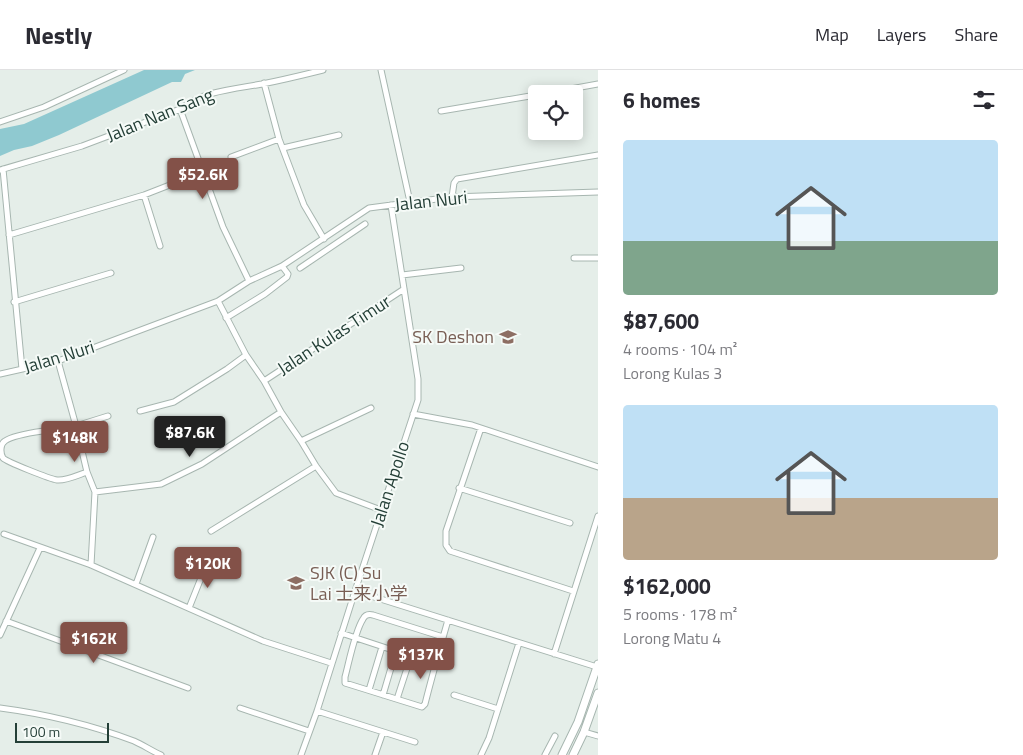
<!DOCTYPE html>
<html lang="en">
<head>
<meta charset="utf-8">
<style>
  :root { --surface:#fff; --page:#f7f7f7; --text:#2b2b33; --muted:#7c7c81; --line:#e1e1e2; --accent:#835148 }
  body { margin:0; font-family:"Titillium Web","Noto Sans SC",sans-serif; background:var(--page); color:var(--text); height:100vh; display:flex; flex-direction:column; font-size:19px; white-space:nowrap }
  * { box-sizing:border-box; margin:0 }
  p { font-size:16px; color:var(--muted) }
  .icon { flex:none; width:28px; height:28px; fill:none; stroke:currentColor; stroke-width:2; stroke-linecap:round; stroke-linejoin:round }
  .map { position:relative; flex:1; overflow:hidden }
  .panel { display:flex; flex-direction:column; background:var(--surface); width:425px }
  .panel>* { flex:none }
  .controls { position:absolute; left:528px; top:15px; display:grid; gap:10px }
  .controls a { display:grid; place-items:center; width:55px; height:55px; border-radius:5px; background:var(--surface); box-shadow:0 2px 12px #0003; font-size:25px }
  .scale { position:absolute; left:15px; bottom:12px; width:94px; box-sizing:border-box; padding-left:5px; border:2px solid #243f37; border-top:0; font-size:14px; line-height:18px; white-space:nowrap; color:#243f37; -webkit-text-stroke:4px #f5faf7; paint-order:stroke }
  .price { position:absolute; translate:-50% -42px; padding:0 11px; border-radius:5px; background:var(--accent); color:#fff; font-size:16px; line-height:32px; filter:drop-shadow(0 1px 2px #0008) }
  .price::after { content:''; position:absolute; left:50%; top:30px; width:15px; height:11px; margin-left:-8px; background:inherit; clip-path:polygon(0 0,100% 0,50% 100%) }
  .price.active { background:#222; color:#fff }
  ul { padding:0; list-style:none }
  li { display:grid; align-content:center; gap:10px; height:265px; padding:0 25px }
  li span { display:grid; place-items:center; height:155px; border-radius:5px; color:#555 }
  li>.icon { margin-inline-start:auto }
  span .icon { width:90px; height:90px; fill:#fffc; stroke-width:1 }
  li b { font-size:21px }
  h2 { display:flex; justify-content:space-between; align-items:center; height:60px; padding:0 25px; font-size:21px }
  header { display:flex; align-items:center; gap:30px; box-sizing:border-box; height:70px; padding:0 25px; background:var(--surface); border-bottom:1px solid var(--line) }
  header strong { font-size:24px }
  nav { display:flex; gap:28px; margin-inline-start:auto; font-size:18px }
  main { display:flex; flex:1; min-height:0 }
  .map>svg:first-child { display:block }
  .water { fill:#8fc9d0 }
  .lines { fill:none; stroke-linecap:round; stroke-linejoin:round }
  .minor-casing { stroke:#a7b6b0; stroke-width:7 }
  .tertiary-casing { stroke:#a7b6b0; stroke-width:9 }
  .minor { stroke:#fff; stroke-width:5 }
  .tertiary { stroke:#fff; stroke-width:7 }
  .labels { text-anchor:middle; stroke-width:4; stroke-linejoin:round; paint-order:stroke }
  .street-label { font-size:18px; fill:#243f37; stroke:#f5faf7 }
  .education-label { font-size:18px; fill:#785e54; stroke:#f5faf7; text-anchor:end }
</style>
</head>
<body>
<header>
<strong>Nestly</strong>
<nav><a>Map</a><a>Layers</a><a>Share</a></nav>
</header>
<main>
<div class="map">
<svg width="598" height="685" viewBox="0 0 598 685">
  <rect width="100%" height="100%" fill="#e5eee9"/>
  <path class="water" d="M144 0H195L185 4 181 12H172L59 65 32 76 14 80 0 86V59L24 54Z"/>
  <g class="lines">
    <g class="minor-casing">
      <path id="minor" d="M381 0 410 132
        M264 13 279 69 304 135 324 169
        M543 24 598 14
        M180 39 223 157 249 211
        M441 41 536 25
        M0 52 44 37 124 0
        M283 78 339 65
        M231 87 279 69
        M3 99 22 299
        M0 100 82 76 180 39C203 21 234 19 262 14 282 10 303 5 323 0
        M144 125 160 176
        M452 127 454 113 457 109 598 85
        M9 165 144 125 203 102
        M574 188H598
        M300 198 365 154
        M402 205 461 198
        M218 231 246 285 264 311 281 342 301 371 316 396 336 423 381 440
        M14 232 111 203
        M226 248 265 224 287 207 288 204 282 196
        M58 291 76 356 87 402 95 422 91 495
        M0 304 58 291 218 231 249 211 282 196 369 138 452 127 598 122
        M264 311 404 219
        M140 341 174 332 227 299 246 285
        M413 344 472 355 598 397
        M76 356 108 346
        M481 358 446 461V475L450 481 573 521
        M50 360C38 362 15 364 5 371 0 374 0 383 3 388 7 392 50 409 57 410 66 411 78 405 87 402
        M301 371 371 338
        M459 418 570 453
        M95 422 161 414 202 394 281 342
        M211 461 316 396
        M4 464 91 495 263 571 331 593
        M136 514 153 467
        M355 521 597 597
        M189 538 207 493
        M6 551 188 618
        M341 563 435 594
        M0 565 40 478
        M443 567 373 545C369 544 365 545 363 549 355 561 349 592 345 607V613L422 637 425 634C432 606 440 578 448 550
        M554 584 598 446
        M369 620 382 577
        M383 625 396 581
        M454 625 498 639
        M397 629 411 586
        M0 638C46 644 91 655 134 671 143 675 152 681 161 685
        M240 638 309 661
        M317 641 415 672
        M584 662 598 666
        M301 685 317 641 355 521 418 330V309L391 135
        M375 685 383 662
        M481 685 489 668 519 573
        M545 685 555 666"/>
    </g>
    <g class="tertiary-casing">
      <path id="tertiary" d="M562 685 578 652 598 594
        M573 685 584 662 598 623"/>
    </g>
    <use href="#minor" class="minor"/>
    <use href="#tertiary" class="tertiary"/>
  </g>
  <defs>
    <g id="school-bare" transform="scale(1.35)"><path d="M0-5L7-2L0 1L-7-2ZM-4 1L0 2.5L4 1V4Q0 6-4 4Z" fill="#8d6e63" stroke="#f5faf7" stroke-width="2.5" paint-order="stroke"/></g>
  </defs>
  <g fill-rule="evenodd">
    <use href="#school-bare" x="508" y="267"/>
    <use href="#school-bare" x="296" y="513"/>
  </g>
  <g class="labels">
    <g class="street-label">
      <text transform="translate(160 45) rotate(-22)" y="6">Jalan Nan Sang</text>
      <text transform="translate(431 131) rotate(-6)" y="6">Jalan Nuri</text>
      <text transform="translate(334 265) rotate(-33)" y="6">Jalan Kulas Timur</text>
      <text transform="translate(59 287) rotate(-17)" y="6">Jalan Nuri</text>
      <text transform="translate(390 414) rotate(-72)" y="6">Jalan Apollo</text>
    </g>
    <g class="education-label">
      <text x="494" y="273">SK Deshon</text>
      <text x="310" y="509" text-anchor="start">SJK (C) Su<tspan x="310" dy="21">Lai 士来小学</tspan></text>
    </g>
  </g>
</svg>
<div class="controls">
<a><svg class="icon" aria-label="locate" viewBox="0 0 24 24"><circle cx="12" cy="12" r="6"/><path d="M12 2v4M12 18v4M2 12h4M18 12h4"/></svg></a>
</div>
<div class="scale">100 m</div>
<b class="price" style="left:203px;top:130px">$52.6K</b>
<b class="price active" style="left:190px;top:388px">$87.6K</b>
<b class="price" style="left:75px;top:393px">$148K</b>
<b class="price" style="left:208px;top:519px">$120K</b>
<b class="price" style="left:94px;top:594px">$162K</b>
<b class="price" style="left:421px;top:610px">$137K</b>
</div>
<section class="panel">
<h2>6 homes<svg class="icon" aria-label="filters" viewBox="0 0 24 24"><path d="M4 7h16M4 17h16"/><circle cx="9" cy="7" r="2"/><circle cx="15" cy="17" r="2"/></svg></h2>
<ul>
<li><span style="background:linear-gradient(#bfe0f5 65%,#7fa58c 0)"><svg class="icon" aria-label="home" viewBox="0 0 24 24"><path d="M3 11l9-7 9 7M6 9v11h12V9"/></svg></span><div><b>$87,600</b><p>4 rooms · 104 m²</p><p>Lorong Kulas 3</p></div></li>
<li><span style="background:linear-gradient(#bfe0f5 60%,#b9a48a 0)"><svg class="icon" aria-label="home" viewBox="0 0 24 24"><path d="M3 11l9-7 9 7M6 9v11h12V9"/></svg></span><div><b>$162,000</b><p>5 rooms · 178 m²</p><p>Lorong Matu 4</p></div></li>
</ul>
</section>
</main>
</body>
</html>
